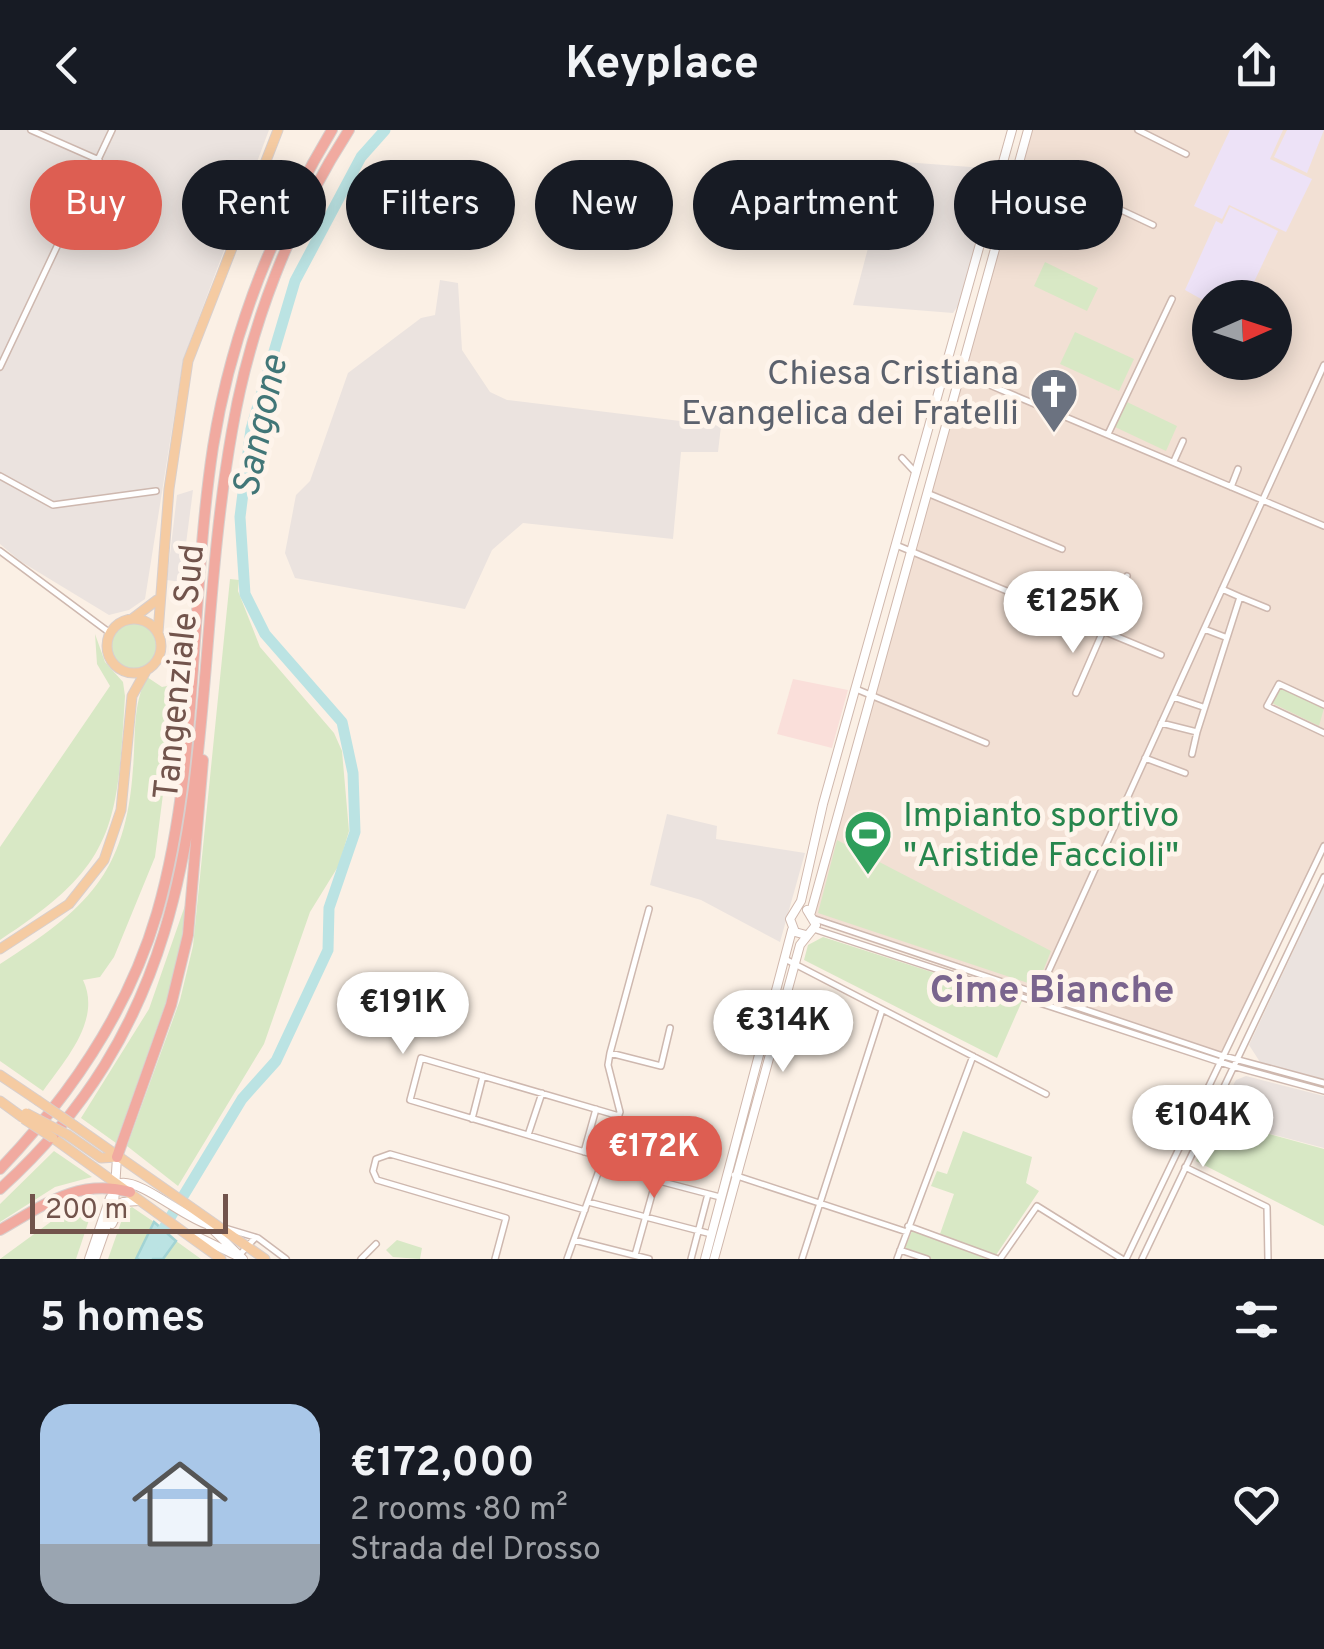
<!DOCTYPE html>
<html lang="en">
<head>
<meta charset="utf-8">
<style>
  :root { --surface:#171b24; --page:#242831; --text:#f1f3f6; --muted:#9ea1a6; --accent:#dd5e52 }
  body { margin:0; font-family:Overpass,sans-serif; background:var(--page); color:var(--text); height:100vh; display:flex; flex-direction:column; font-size:38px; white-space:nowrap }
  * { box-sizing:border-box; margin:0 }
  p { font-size:32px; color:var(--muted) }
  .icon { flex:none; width:55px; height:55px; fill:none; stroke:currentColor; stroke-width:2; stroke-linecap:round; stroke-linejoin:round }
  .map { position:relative; height:1129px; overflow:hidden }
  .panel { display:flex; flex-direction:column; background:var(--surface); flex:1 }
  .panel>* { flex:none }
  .top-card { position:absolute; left:30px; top:30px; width:1265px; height:90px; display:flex; gap:20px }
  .needle { width:65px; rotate:87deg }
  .buttons { position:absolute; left:1192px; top:150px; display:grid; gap:20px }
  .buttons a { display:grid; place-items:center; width:100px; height:100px; border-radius:50%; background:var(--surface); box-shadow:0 5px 25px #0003; font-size:50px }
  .scale { position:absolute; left:30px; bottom:25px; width:198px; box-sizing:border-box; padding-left:10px; border:5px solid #72544c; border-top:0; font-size:28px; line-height:35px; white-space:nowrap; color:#72544c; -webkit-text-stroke:8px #fef4eb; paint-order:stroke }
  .price { position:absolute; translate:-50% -85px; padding:0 22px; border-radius:35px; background:#fff; color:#222; font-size:32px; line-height:65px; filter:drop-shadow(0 2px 5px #0008) }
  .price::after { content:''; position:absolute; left:50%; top:60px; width:30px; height:22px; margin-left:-15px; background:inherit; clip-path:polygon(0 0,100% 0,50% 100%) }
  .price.active { background:var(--accent); color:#fff }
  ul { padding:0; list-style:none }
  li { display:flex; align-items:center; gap:30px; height:250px; padding:0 40px }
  li span { display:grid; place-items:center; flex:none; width:280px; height:200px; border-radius:30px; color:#555 }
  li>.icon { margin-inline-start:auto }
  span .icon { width:120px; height:120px; fill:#fffc; stroke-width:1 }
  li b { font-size:42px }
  h2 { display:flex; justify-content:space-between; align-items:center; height:120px; padding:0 40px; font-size:42px }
  .tag { padding:0 35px; border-radius:45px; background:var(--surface); box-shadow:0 5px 25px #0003; font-size:35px; line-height:90px }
  .tag.active { background:var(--accent); color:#fff }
  header { display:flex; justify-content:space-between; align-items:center; height:130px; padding:0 40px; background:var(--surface); font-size:45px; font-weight:700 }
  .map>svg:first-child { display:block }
  .residential { fill:#f2e0d4; fill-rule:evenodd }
  .commercial { fill:#fadfda }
  .industrial { fill:#ebe3df }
  .education { fill:#ede2f7 }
  .green { fill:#d8e8c5 }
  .water { fill:#bbe3e3; stroke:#a2d3d4; stroke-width:2.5 }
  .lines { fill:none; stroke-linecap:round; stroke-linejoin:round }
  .river { stroke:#bbe3e3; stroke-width:11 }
  .street-casing { stroke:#ceb8af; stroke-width:8 }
  .secondary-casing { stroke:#d0b8ad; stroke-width:10 }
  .primary-casing { stroke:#d8cfcd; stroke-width:11 }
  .highway-casing { stroke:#d8cfcd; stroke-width:12 }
  .street { stroke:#fff; stroke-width:5 }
  .secondary { stroke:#fff; stroke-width:8 }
  .primary { stroke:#f5cba2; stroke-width:9 }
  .highway { stroke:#f1aaa0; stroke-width:10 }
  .primary-bridge-casing { stroke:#d8cfcd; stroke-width:11; stroke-linecap:butt }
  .primary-bridge { stroke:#f5cba2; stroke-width:9 }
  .labels { text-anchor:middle; stroke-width:10; stroke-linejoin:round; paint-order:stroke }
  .worship-label { font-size:35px; fill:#5b616d; stroke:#fef4eb; text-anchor:end }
  .street-label { font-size:35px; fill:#72544c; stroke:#fef4eb }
  .leisure-label { font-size:35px; fill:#27864d; stroke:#fef4eb; text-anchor:start }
  .water-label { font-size:38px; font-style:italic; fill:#417677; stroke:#fef4eb }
  .neighbourhood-label { font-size:38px; font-weight:bold; fill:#7a648e; stroke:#fef4eb }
</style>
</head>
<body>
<header><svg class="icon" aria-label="back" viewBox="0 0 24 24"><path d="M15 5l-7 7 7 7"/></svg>Keyplace<svg class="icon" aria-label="share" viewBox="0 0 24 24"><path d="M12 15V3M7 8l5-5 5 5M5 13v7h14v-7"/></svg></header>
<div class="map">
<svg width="1324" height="1129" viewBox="0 0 1324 1129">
  <rect width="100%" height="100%" fill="#fbf0e5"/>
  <path class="residential" d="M1028 0H1324V716L1222 925 815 789 811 782ZM1210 168H1275V232H1210Z"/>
  <path class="commercial" d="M793 549 848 560 832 618 777 604Z"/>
  <path class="industrial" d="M0 0H269L183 230 145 469 129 480 109 485 20 431 0 414Z
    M891 31 997 39 962 170 953 183 853 175Z
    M440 150 458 153 462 220 490 262 507 270 721 296 718 322H681L673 409 523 393 492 420 465 479 295 448 285 423 296 365 310 351 348 243 421 188 435 185Z
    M193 360 181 452 167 450 177 365Z
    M667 684 717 696 716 709 805 723 780 812 701 770 650 755Z
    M1324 756V949L1260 932 1249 915Z
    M1246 946 1324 966V1018L1215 989 1236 950Z"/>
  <path class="education" d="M1230 0H1283L1270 29 1312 49 1286 102 1229 75 1222 89 1194 76Z
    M1287 0H1324L1307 43 1274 27Z
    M1230 77 1278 101 1247 167 1210 168V174L1185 160 1216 91 1222 94Z"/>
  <path class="green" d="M1045 132 1098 158 1087 181 1034 156Z
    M1075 202 1134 229 1119 261 1060 234Z
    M1127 272 1177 296 1166 321 1115 297Z
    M230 449 239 450 238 461 260 517 334 603 342 621 349 701 339 735 310 782 264 914 178 1056 127 1016 180 870 193 816Z
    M110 516a23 23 0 1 1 46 0a23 23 0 1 1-46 0Z
    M95 504 105 532 123 552 125 566C117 699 115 735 0 810V717L110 556 97 534Z
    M147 547 162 557 177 554 155 727 114 827 100 847 83 850C102 890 65 930 43 961L0 931V834C86 779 126 745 133 638 136 607 132 575 147 547Z
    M1280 556 1324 578 1319 596 1272 573Z
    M837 710 1051 821 1037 856 818 783Z
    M189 764 175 847 116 1013 81 988 149 879Z
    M823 807 1022 871 997 928 804 830 808 815Z
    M1215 989 1324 1019V1096L1196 1031Z
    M963 1001 1032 1027 1026 1053 1039 1061 996 1125 940 1104 954 1064 931 1056 937 1041 947 1044Z
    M54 1021 92 1047 55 1057 0 1092V1074Z
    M94 1075 76 1129H0L67 1080Z
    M132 1077 154 1092 136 1129H108L125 1081Z
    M912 1101 992 1129H929L904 1120Z
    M397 1110 422 1118 420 1129 393 1127 386 1120Z
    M176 1111 201 1129H163Z"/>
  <path class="water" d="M154 1092 176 1111 163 1129H136Z"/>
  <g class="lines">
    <path class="river" d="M145 1129 242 969 276 931 328 820 329 778 355 702 353 643 342 592 265 504 245 464 240 387 251 299 295 151 361 27 385 0"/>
    <g class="street-casing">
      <path id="street" d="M31 0 99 30
        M1138 0 1186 24
        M1019 32 1153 95
        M0 237 112 0
        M947 237 1324 396
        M1108 304 1172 169
        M902 328 916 343
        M1174 331 1183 311
        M0 346 53 375 156 361
        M1231 357 1238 339
        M927 363 1062 419
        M896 415 1161 525
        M0 421 110 503
        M1240 467 1267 478
        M1204 499 1225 507
        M856 559 986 613
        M1076 563 1127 446
        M1173 567 1203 577
        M1324 575 1279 554 1267 576 1324 603
        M1161 593 1197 602 1240 467 1222 459
        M1192 624 1197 602
        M1145 628 1185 643
        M815 789 1220 925 1324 953
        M814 799 1232 936 1324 961
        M785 829 1046 964
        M1035 871 1324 235
        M610 923 649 779
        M472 989 483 946
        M528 1005 542 963
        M584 1022 596 979
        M605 1028 410 970 421 928 619 986
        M602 1036 720 1067
        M1185 1037 1267 1077 1268 1129
        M734 1045 907 1102
        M588 1072 711 1104
        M908 1096 998 1129
        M228 1099 258 1108 286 1129
        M574 1110 649 1129
        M900 1120 927 1129
        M635 1125 656 1050
        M236 1129 255 1108
        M361 1129 376 1114
        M495 1129 506 1088 377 1050 373 1041 376 1029 390 1024 585 1080
        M567 1129 620 982 608 935 610 923 661 936 670 898
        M691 1129 708 1064
        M802 1129 882 880
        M897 1129 973 926
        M1000 1129 1037 1076 1122 1129
        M1126 1129 1324 716
        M1142 1129 1324 747"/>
    </g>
    <g class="secondary-casing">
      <path id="secondary" d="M811 782 1028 0
        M806 805 795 802 790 789 801 771 823 674 1012 0
        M112 1094 123 1072 139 1071
        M207 1094 243 1129
        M192 1104 233 1124
        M89 1129 110 1068 121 1053C142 1050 184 1088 209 1095
        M95 1129 114 1075 117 1027
        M705 1129 792 800
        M714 1129 800 815 816 795 807 780"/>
    </g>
    <g class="primary-casing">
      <path id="primary" d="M107 516a27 27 0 1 1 54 0a27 27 0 1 1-54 0Z
        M132 489 157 470
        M158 503 169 359 188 231 278 0
        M0 819 69 774 104 730 121 680 132 566 146 541
        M0 945 37 970
        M0 971 22 987
        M75 996 265 1129
        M68 1005 101 1028 117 1027
        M53 1008 221 1129"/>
    </g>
    <g class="highway-casing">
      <path id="highway" d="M117 1027 171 875 188 805 203 630
        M0 1039C71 965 128 882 157 783 199 638 190 468 213 317 231 204 273 98 332 0
        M0 1059C239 844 182 582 232 301 250 195 291 90 349 0
        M0 1100C44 1075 78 1048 130 1062"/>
    </g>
    <use href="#street" class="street"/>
    <use href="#secondary" class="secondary"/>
    <use href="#primary" class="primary"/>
    <use href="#highway" class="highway"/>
    <g class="primary-bridge-casing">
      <path id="primary-bridge" d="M37 970 75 996
        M26 983 68 1005
        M24 989 53 1008"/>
    </g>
    <use href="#primary-bridge" class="primary-bridge"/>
  </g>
  <defs>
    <g id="church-pin" transform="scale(2.5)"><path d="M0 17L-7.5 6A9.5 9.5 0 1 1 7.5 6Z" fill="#6b7280" stroke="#fef4eb"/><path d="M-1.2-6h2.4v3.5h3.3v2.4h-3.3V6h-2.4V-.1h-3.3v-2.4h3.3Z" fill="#fff"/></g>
    <g id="stadium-pin" transform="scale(2.5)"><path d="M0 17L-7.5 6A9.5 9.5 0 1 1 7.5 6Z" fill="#2e9e5b" stroke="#fef4eb"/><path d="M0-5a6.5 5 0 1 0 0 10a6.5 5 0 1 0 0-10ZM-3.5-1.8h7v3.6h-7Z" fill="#fff"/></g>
  </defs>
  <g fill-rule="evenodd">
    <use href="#church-pin" x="1054" y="262"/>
    <use href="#stadium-pin" x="868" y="704"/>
  </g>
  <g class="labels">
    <g class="worship-label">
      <text x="1019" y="254">Chiesa Cristiana<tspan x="1019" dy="40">Evangelica dei Fratelli</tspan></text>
    </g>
    <g class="street-label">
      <text transform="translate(178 542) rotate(-84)" y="12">Tangenziale Sud</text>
    </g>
    <g class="leisure-label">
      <text x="903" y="696">Impianto sportivo<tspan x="903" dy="40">"Aristide Faccioli"</tspan></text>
    </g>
    <g class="water-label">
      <text transform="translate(259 296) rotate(-78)" y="13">Sangone</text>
    </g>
    <g class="neighbourhood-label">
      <text x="1052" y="872">Cime Bianche</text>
    </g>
  </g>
</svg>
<div class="buttons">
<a><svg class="needle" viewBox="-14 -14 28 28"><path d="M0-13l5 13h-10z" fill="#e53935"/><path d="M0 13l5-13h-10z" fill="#9ea1a6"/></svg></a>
</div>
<div class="scale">200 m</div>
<b class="price" style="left:1073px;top:526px">€125K</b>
<b class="price" style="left:403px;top:927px">€191K</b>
<b class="price" style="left:783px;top:945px">€314K</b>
<b class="price" style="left:1203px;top:1040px">€104K</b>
<b class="price active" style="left:654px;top:1071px">€172K</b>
<div class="top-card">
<a class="tag active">Buy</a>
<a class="tag">Rent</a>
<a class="tag">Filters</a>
<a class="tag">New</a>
<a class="tag">Apartment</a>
<a class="tag">House</a>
</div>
</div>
<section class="panel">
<h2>5 homes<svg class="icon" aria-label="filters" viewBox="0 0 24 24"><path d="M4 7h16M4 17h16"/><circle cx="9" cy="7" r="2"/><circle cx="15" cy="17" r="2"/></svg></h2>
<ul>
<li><span style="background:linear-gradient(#a9c7e8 70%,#9aa5b1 0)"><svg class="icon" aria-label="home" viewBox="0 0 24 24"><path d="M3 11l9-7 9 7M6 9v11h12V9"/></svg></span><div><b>€172,000</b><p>2 rooms · 80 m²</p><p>Strada del Drosso</p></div><svg class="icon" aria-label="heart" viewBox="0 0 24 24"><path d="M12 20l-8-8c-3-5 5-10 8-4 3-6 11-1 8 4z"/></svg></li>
</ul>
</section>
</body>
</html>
